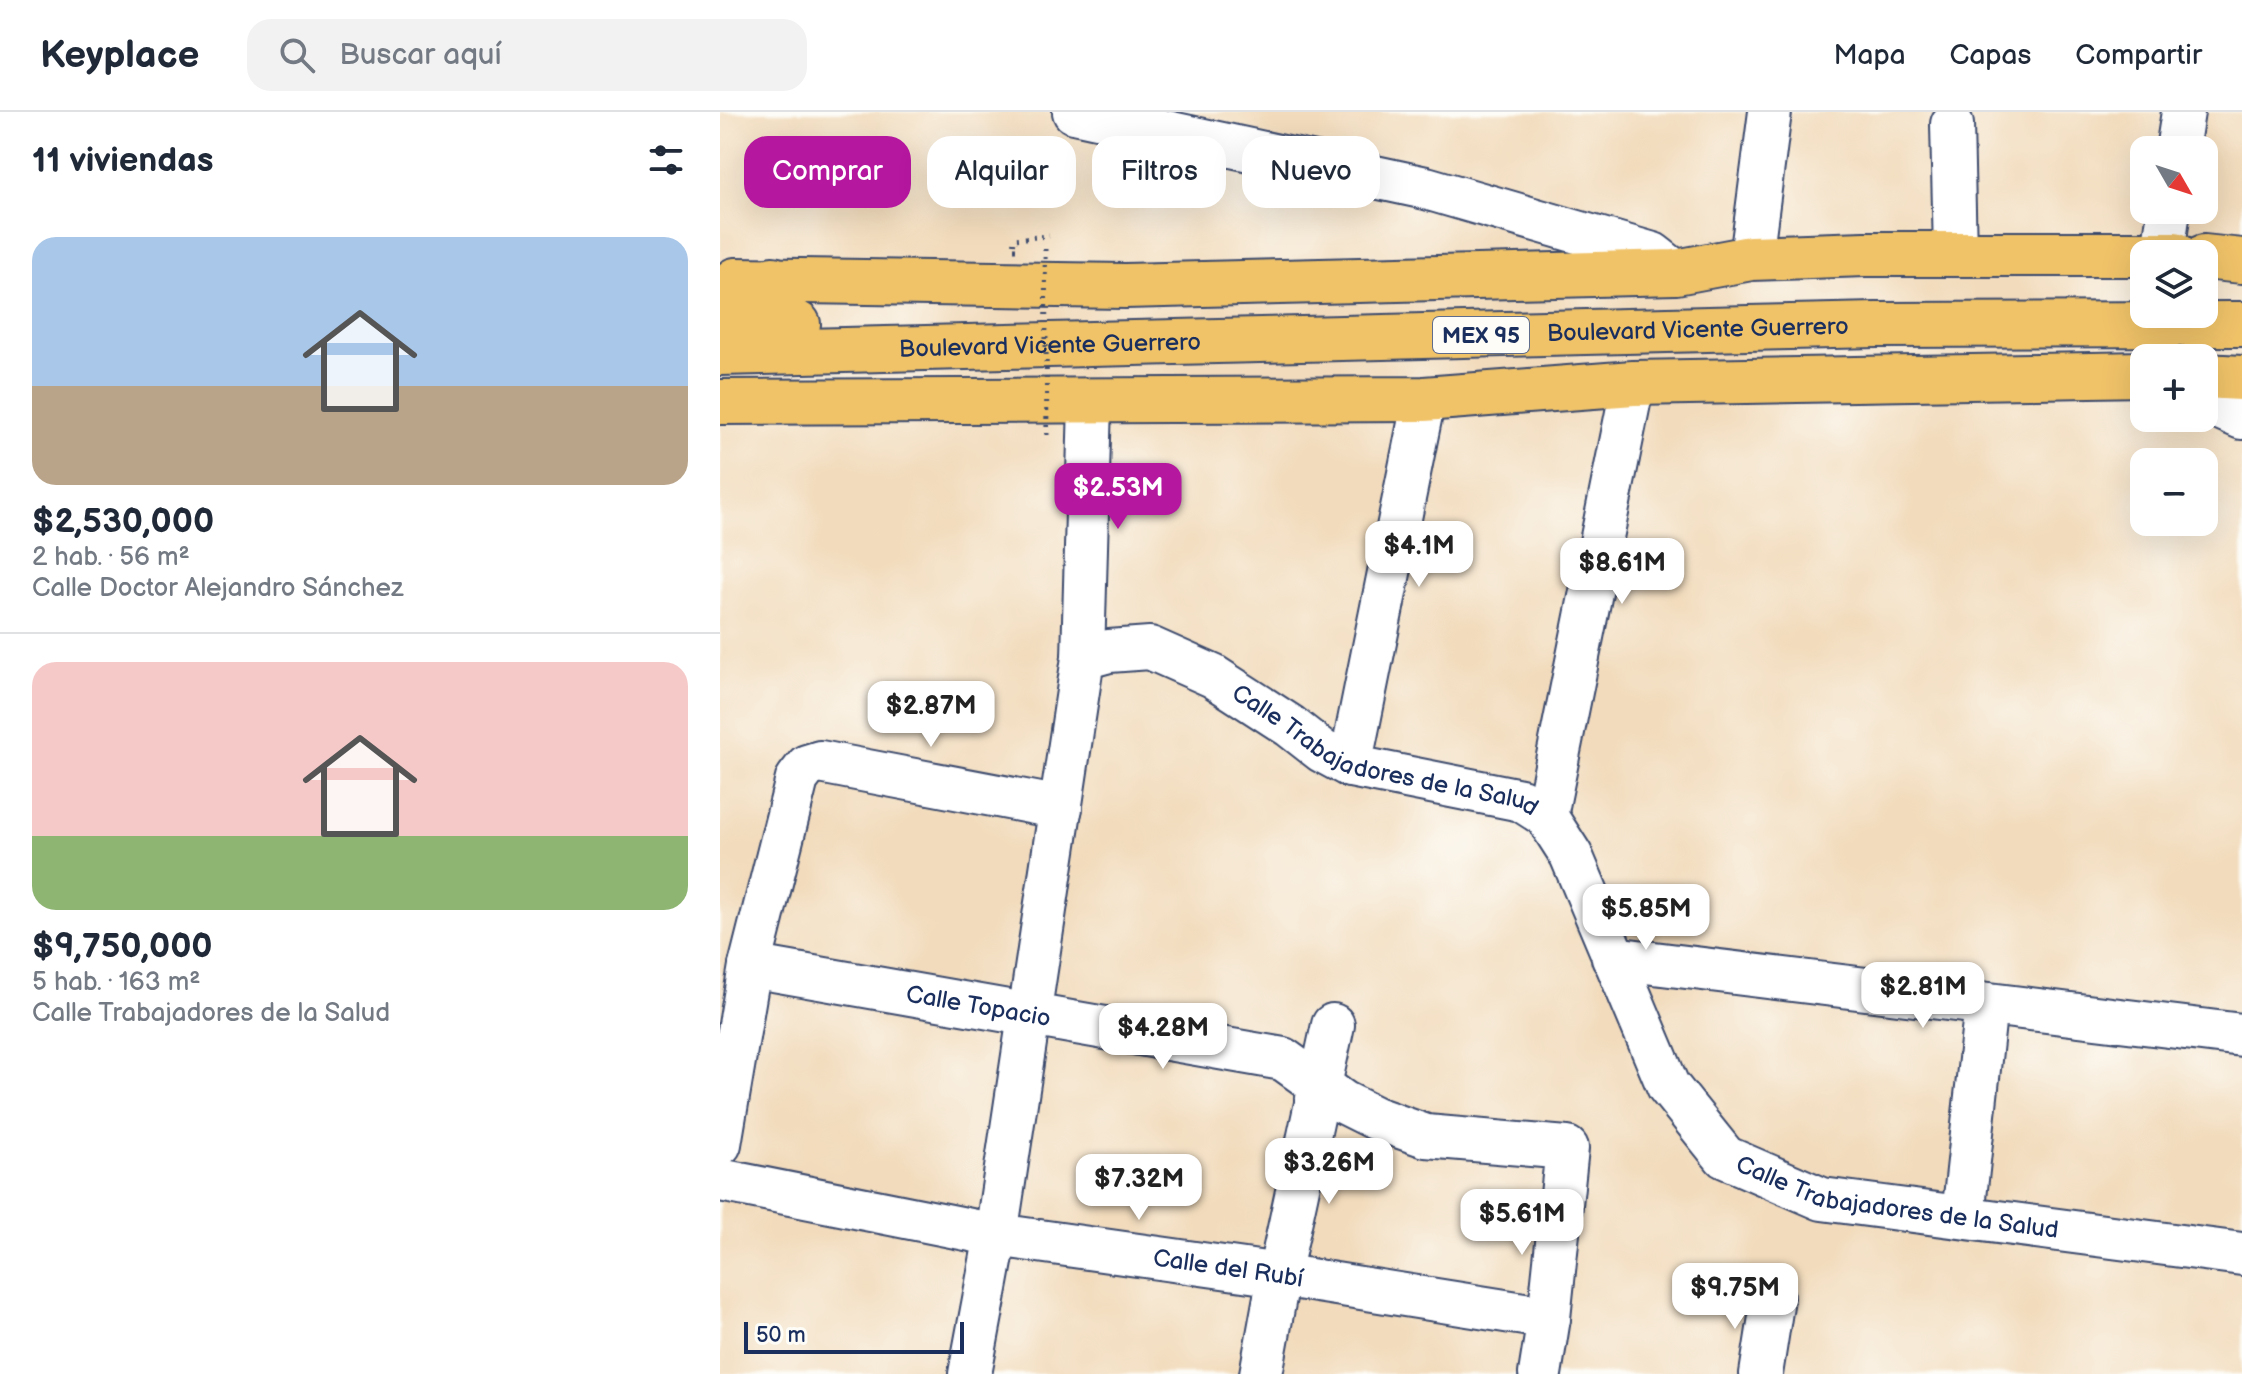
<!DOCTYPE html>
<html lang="es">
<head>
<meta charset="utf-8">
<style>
  :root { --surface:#fff; --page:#f2f2f3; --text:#1f2937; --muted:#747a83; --line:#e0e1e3; --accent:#b5179e }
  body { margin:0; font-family:"Balsamiq Sans",sans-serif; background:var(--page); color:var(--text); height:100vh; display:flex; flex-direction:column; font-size:30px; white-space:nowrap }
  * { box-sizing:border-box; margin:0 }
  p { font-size:26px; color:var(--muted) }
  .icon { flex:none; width:44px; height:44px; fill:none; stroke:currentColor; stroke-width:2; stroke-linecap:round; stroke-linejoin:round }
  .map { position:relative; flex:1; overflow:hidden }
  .details { display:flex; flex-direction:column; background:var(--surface); width:720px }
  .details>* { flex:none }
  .hud { position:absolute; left:24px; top:24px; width:760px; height:72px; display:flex; gap:16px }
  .needle { width:52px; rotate:129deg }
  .tools { position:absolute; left:1410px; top:24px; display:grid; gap:16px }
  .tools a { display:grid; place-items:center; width:88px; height:88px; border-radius:16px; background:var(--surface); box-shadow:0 8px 32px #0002; font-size:40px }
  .scale { position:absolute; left:24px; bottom:20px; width:220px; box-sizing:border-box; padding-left:8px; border:4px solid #1b2f5e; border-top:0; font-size:22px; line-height:28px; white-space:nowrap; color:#1b2f5e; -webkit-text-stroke:6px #fdfcf7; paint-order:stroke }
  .price { position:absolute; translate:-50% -68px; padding:0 18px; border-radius:16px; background:#fff; color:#222; font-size:26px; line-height:52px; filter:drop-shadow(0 2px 4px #0008) }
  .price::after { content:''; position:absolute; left:50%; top:48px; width:24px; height:18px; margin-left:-12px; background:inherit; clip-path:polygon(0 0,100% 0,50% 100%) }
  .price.current { background:var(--accent); color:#fff }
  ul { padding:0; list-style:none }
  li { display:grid; align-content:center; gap:16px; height:424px; padding:0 32px }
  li+li { border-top:2px solid var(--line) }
  li span { display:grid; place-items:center; height:248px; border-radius:24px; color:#555 }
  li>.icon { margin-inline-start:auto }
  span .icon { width:144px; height:144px; fill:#fffc; stroke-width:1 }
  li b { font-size:34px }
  h2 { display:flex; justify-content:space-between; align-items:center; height:96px; padding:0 32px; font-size:34px }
  .pill { padding:0 28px; border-radius:24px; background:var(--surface); box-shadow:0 8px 32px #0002; font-size:28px; line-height:72px }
  .pill.current { background:var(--accent); color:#fff }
  header { display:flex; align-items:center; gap:48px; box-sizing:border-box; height:112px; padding:0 40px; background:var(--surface); border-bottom:2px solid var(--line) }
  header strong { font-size:38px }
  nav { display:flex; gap:44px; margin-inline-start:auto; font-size:28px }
  .search { width:560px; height:72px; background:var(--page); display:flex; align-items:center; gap:20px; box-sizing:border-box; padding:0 28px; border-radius:24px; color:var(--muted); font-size:30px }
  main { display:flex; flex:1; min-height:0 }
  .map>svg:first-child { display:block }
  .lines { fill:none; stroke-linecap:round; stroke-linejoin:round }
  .minor-casing { stroke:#3b496c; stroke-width:46 }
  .major-casing { stroke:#3b496c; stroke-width:48 }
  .highway-casing { stroke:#3b496c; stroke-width:48 }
  .path { stroke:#3b496c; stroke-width:5; stroke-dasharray:2 6; stroke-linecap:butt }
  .minor { stroke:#fff; stroke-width:42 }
  .major { stroke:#f0c369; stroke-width:44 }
  .highway { stroke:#f0c369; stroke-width:44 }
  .path-bridge { stroke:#3b496c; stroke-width:5; stroke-dasharray:2 6; stroke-linecap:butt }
  .labels { text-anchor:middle; stroke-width:8; stroke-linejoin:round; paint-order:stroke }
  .shield { fill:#fdfcf7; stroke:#5f6c8c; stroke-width:2 }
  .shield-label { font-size:22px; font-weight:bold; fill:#1b2f5e }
  .street-label { font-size:24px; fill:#1b2f5e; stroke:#fdfcf7 }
</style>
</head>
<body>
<header>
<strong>Keyplace</strong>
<div class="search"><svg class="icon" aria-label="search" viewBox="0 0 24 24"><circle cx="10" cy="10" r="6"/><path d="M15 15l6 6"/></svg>Buscar aquí</div>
<nav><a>Mapa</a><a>Capas</a><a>Compartir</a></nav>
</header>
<main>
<section class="details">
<h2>11 viviendas<svg class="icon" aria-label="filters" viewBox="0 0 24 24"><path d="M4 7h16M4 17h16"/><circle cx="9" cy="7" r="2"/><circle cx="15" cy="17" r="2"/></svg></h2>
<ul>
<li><span style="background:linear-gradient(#a9c7e8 60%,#b9a48a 0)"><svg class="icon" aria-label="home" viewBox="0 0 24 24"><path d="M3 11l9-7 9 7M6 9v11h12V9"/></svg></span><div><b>$2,530,000</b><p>2 hab. · 56 m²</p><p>Calle Doctor Alejandro Sánchez</p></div></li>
<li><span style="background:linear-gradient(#f6c9c9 70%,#8fb573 0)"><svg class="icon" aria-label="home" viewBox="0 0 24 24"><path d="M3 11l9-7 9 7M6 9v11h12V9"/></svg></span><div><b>$9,750,000</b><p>5 hab. · 163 m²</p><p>Calle Trabajadores de la Salud</p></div></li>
</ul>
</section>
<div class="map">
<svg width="1522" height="1262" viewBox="0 0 1522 1262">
  <rect width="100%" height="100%" fill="#fdfcf7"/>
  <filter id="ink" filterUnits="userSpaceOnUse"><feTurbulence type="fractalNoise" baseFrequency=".0125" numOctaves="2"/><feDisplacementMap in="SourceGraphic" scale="16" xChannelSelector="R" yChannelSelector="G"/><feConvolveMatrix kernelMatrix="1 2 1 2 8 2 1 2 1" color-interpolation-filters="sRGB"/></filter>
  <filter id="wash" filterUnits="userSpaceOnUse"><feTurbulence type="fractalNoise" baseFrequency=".006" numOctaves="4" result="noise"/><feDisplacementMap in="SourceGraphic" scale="32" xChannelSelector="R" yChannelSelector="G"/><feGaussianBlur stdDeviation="1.8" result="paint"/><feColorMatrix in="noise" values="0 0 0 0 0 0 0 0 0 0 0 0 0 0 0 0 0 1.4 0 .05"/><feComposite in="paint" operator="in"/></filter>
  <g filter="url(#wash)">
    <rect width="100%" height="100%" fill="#f2dbbc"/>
  </g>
  <g filter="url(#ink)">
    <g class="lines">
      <g class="minor-casing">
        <g id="minor">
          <path d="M354 0 706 76 933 142 956 160"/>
          <path d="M1232 12 1235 141"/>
          <path d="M1457 38 1463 0"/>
          <path d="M1443 141 1449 98"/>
          <path d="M1031 146 1050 0"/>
          <path d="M1484 289 1522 306"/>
          <path id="s1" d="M363 546 389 539 430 536 493 564 570 614 602 639 630 654 801 688 826 704 851 743 948 974 1005 1045 1102 1087 1522 1142"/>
          <path d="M630 654 704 287"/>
          <path d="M826 704 913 271"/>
          <path d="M893 846 1522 923"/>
          <path id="s2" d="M30 854 563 947 623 990 655 1006 706 1024 847 1036 829 1206 820 1262"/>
          <path d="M0 1032 30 854 77 667 87 654 100 650 341 696"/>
          <path id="s3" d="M0 1068 276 1123 559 1163 829 1206"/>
          <path d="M1243 1104 1266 892"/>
          <path d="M250 1262 276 1123 363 546 370 290"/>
          <path d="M541 1262 559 1163 613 913"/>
          <path d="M1041 1262 1053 1186"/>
        </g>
      </g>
      <g class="major-casing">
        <path id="major" d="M1484 145 1522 149
          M15 168 405 174 956 160 1031 146 1145 142H1455
          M1484 264 1522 266
          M0 290 704 287 913 271 1424 262"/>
      </g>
      <g class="highway-casing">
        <g id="highway">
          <path d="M0 191 53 167"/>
          <path d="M0 209 78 212"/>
          <path id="s4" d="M0 241 1156 213 1522 212"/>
        </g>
      </g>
      <path class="path" d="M296 137H293L294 127 329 124"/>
      <use href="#minor" class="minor"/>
      <use href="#major" class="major"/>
      <use href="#highway" class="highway"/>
      <path class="path-bridge" d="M325 137 327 323"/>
    </g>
  </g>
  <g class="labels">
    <rect class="shield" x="713" y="205" width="96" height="36" rx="6"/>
    <g class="shield-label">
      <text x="761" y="231">MEX 95</text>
    </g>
    <g class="street-label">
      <text dy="8" stroke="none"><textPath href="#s4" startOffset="978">Boulevard Vicente Guerrero</textPath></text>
      <text dy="8" stroke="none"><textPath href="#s4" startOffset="330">Boulevard Vicente Guerrero</textPath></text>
      <text dy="8" stroke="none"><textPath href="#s1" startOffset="328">Calle Trabajadores de la Salud</textPath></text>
      <text dy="8" stroke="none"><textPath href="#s2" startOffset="232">Calle Topacio</textPath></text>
      <text dy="8" stroke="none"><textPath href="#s1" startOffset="1072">Calle Trabajadores de la Salud</textPath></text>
      <text dy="8" stroke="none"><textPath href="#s3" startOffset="516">Calle del Rubí</textPath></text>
    </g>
  </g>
</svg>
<div class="tools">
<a><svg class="needle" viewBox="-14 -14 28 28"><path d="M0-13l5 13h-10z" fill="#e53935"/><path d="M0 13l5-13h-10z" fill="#747a83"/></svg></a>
<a><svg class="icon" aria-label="layers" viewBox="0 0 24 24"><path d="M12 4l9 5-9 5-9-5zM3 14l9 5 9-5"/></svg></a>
<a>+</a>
<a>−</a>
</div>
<div class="scale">50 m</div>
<b class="price current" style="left:398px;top:419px">$2.53M</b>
<b class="price" style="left:699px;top:477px">$4.1M</b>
<b class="price" style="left:902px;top:494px">$8.61M</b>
<b class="price" style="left:211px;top:637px">$2.87M</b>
<b class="price" style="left:926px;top:840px">$5.85M</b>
<b class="price" style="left:1203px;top:918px">$2.81M</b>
<b class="price" style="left:443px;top:959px">$4.28M</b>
<b class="price" style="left:609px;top:1094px">$3.26M</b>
<b class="price" style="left:419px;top:1110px">$7.32M</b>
<b class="price" style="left:802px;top:1145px">$5.61M</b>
<b class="price" style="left:1015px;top:1219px">$9.75M</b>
<div class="hud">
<a class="pill current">Comprar</a>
<a class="pill">Alquilar</a>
<a class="pill">Filtros</a>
<a class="pill">Nuevo</a>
</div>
</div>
</main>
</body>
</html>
